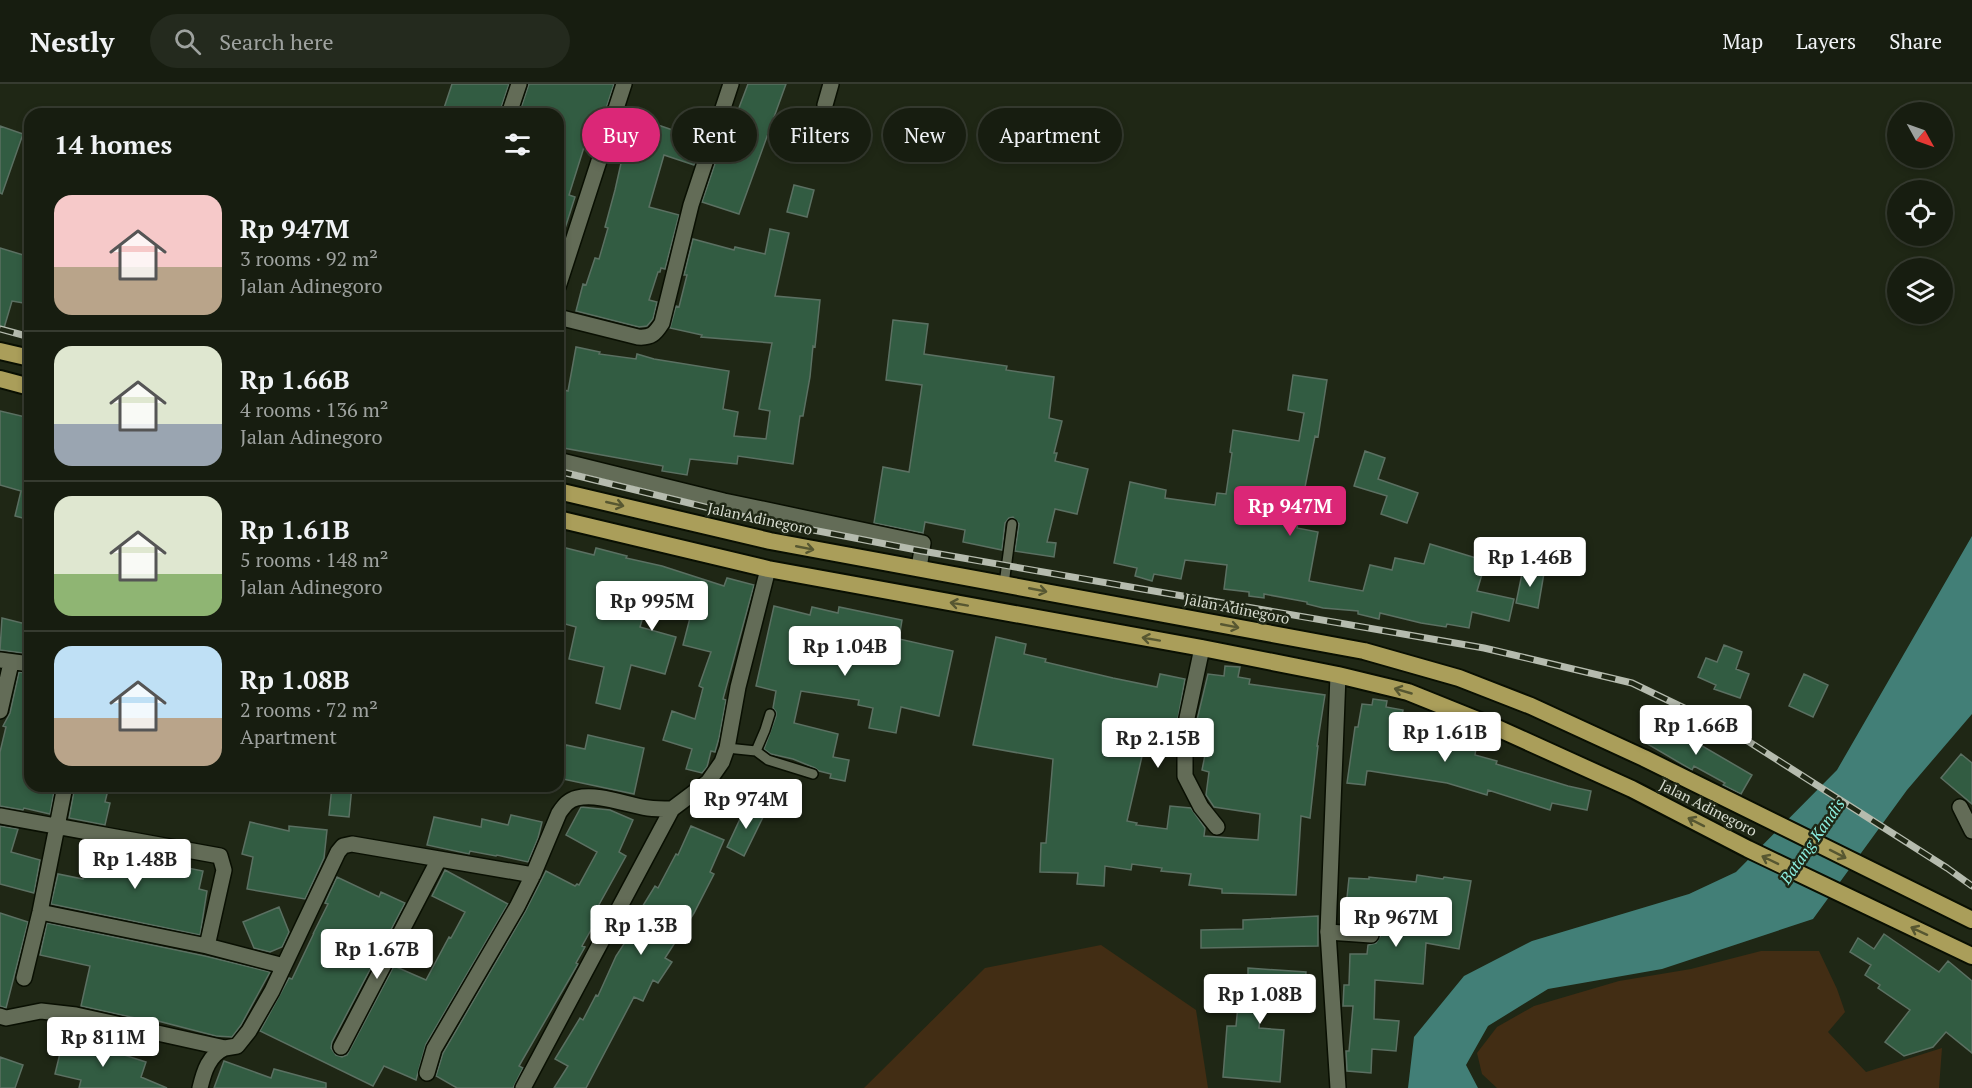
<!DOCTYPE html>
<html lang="en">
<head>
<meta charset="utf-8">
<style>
  :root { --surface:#171d10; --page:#242a1e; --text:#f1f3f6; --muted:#9ea29f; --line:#363b30; --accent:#db2777 }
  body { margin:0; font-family:"PT Serif",serif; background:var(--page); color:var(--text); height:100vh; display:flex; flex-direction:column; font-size:22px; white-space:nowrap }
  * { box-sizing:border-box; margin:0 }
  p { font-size:20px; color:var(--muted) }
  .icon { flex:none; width:33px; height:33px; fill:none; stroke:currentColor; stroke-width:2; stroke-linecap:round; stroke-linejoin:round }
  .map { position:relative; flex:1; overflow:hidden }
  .details { position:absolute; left:24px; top:24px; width:540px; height:684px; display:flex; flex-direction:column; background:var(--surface); border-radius:18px; box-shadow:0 3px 9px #0003,0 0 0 2px var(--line) }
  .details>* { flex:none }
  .guide { position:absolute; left:582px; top:24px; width:570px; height:54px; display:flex; gap:12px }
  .needle { width:39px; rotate:130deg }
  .buttons { position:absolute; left:1887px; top:18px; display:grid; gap:12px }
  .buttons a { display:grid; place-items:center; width:66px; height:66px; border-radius:50%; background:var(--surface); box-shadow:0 3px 9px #0003,0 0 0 2px var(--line); font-size:30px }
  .price { position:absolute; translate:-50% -51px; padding:0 14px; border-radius:6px; background:#fff; color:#222; font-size:20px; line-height:39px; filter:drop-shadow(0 2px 3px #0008) }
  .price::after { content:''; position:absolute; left:50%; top:36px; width:18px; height:14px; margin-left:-9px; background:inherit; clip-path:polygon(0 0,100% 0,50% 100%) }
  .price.current { background:var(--accent); color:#fff }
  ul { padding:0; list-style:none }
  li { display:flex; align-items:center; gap:18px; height:150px; padding:0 30px }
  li+li { border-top:2px solid var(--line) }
  li span { display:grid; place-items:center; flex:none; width:168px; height:120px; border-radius:18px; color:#555 }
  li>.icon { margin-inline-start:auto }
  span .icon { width:72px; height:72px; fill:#fffc; stroke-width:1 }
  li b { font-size:26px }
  h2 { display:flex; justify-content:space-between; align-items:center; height:72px; padding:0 30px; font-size:26px }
  .chip { padding:0 21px; border-radius:27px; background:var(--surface); box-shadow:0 3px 9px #0003,0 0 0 2px var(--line); font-size:21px; line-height:54px }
  .chip.current { background:var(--accent); color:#fff }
  header { display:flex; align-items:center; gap:36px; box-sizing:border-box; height:84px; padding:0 30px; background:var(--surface); border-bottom:2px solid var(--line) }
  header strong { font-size:28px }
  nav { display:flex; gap:33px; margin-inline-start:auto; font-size:21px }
  .search { width:420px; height:54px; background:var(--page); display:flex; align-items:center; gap:15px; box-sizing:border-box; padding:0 21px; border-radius:33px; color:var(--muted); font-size:22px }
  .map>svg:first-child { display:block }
  .green { fill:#422d14 }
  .water { fill:#427f77 }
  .building { fill:#325c42; stroke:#5b7062; stroke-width:1.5 }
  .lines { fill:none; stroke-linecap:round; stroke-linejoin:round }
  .service-casing { stroke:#090f02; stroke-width:12 }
  .minor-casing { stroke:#090f02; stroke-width:18 }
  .tertiary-casing { stroke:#090f02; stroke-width:18 }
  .trunk-casing { stroke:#090f02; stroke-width:20 }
  .service { stroke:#636c57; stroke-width:9 }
  .minor { stroke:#636c57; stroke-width:15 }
  .tertiary { stroke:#636c57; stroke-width:15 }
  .trunk { stroke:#aa9e5a; stroke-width:16 }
  .rail-casing { stroke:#b5bbae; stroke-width:7 }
  .rail { stroke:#1f2715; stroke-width:4.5; stroke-dasharray:14; stroke-linecap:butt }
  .oneway { stroke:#575731 }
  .labels { text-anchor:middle; stroke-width:5; stroke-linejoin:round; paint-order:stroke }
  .street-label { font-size:15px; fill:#d6dbcf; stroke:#1f2715 }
  .water-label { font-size:16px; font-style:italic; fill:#8ceedf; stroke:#1f2715 }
</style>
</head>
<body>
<header>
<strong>Nestly</strong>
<div class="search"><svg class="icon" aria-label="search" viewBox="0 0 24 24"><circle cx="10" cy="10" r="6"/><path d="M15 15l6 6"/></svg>Search here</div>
<nav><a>Map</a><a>Layers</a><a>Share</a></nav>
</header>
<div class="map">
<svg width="1972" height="1004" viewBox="0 0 1972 1004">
  <rect width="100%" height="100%" fill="#1f2715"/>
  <path class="green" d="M1101 861 1196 926 1208 1004H864L985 884Z
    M1761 867H1819L1837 905 1845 928 1828 948 1866 988 1942 964 1939 1004H1497L1482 990 1477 969 1497 943 1534 922 1619 897 1691 885Z"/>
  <path class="water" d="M1972 452V630L1907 706 1813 835 1662 885 1548 905 1488 942 1466 981 1478 1004H1408L1414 953 1464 892 1532 857 1689 810 1736 788 1837 686Z"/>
  <path class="building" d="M452 0H509L499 30H442Z
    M529 0H614L601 40 596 39 589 62 585 60 569 111 575 113 561 157H558V30H519Z
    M748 0H786L739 130 702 118 721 62 723 63 726 58Z
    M658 41 702 56 694 81 664 71 649 123 679 131 665 185 661 184 660 188H658L649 216 657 218 653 235 647 242 639 243 576 227 583 200 586 201 595 174 599 175 608 144 605 143 615 106 626 57 650 63Z
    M0 42 23 50 2 110 0 109Z
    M825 56 841 61 836 76 820 71Z
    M794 101 814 106 807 133 787 128Z
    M770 145 789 149 775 212 820 216 815 263 813 262 810 293 803 332H800L793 380 738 372 737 380 690 375 687 391 662 387 663 382 558 363V334L564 306 568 307 576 263 600 268 599 270 636 275 637 270 654 275 729 287 723 325 738 328 734 352 766 355 770 327 759 325 772 259 701 253 702 251 670 244 676 222 679 223 687 191H684L693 155 734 166 735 163 765 170Z
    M0 164 30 173V220L12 217 4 244 0 243Z
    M893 236 928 240 924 270 1007 282 1006 286 1054 293 1049 334 1062 337 1054 369H1057L1055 377 1088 385 1077 430 1055 425 1047 458 1056 459 1054 473 1015 467 1019 440 1013 433 1009 434 1005 439 1002 466 963 458 965 446 925 438 923 449 874 439 883 383 909 388 922 301 886 296Z
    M1293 291 1327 296 1318 353 1315 352 1297 444 1318 448 1309 497 1363 507 1370 481 1392 486 1395 474 1424 480 1430 460 1486 477 1477 507 1514 515 1509 537 1472 528 1469 544 1447 540 1446 543 1421 539 1380 529 1379 535 1358 530V527L1323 524 1307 520V518L1264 510V514L1249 512V508L1224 505 1227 481 1185 476 1181 495 1154 490 1152 497 1135 492 1137 484 1114 479 1130 398 1166 406 1165 414 1215 421 1217 409 1226 410 1232 369 1230 368 1233 346 1299 357 1304 329 1288 326Z
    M0 327 30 334V436L15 432 21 407 0 401Z
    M1365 367 1385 374 1378 395 1418 409 1407 439 1381 430 1387 412 1354 402Z
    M558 462 594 471 596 464 627 472 626 474 662 482 724 502 727 494 754 501 723 615 726 616 719 654 715 668 711 667 707 683 702 689 686 685 692 665 663 656 672 627 695 635 703 604 699 602 711 568 683 561 691 530 648 515 640 543 676 553 665 590 631 581 620 625 596 619 604 583 569 575 576 543 558 538Z
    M1523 485 1544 489 1538 524 1516 519Z
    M774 522 810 531 812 523 838 529 839 523 902 536 899 555 953 567 939 632 901 623 896 649 869 644 873 624 858 621 859 616 801 607 794 639 838 650 833 673 849 676 845 697 830 694 831 690 819 687 815 684 793 675 771 670 764 665 776 632V628L773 624 776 607 756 602Z
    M2 534 30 541V570L0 566Z
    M996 553 1026 560 1024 570 1046 575 1045 578 1113 594 1157 603 1160 590 1185 595 1175 651 1152 645 1150 656 1146 655 1127 737 1137 739 1136 741 1167 745 1170 722 1191 724 1205 744 1204 752 1258 756 1260 730 1214 723 1206 711 1209 688 1202 686 1207 661 1196 659 1195 653 1197 636 1208 590 1224 592 1225 582 1240 583 1238 593 1250 595 1249 600 1325 611 1317 662H1318L1310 734 1301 732 1296 811 1222 809V805L1189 801 1191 790 1161 787 1162 784 1132 780 1131 786 1105 782 1104 802 1077 800 1078 789 1040 788 1041 759H1046L1053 675 973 661Z
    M1724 561 1742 568 1736 585 1749 590 1740 614 1714 605 1716 601 1698 593 1706 574 1717 578Z
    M19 588 30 590V702H55L50 730 24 724 23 726 0 722V668L6 643 3 642 10 629Z
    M1804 590 1828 601 1813 633 1789 622Z
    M1373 615 1387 617 1386 623 1403 626 1399 649 1476 664 1475 671 1497 677 1496 680 1568 702 1591 707 1587 726 1552 719 1550 726 1488 706 1487 711 1447 699 1370 687H1367L1365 701 1347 699 1355 643H1358L1362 620 1372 621Z
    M1656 635 1752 691 1741 710 1723 701 1725 699 1694 682 1692 686 1644 658Z
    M588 651 644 664 634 710 558 694 566 661 585 665Z
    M1961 670 1972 679V720L1941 694Z
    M75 702H109L105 718 110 719 105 741 69 734Z
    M332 702H352L349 733 329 731Z
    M747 720 765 729 744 772 727 763Z
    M581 723 610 726 633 736 619 768 626 772 591 835 596 837 582 862 585 863 576 879 578 880 519 982 523 984 513 1004H457L436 992 443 969 525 828 546 787 575 802 577 800 579 801 597 768 566 751Z
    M511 731 542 738 538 754 528 778 497 771 496 772 470 767 469 770 427 761 434 733 481 743 482 735 508 741Z
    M250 738 289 747V742L327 746 324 774 305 815 247 805 253 773 242 770Z
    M0 742 18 745 11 768 40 776 34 809 0 800Z
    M691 742 724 756 710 788 714 790 694 829 665 874 672 878 658 899 653 896 643 917 634 913 586 1004H554L568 982 555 975 580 934 583 936 596 911 598 912 616 872 643 831 639 828 655 802 658 804 676 770 678 771Z
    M90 758 159 772 158 778 203 787 199 805 207 807 200 851 51 820 58 790 83 795Z
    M445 786 508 820 426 960 416 996 384 982 373 1002 260 947 289 894 292 895 314 849 313 850 328 820 325 819 337 793 379 813 381 808 405 819 332 958 331 964 336 971 342 973 347 971 394 882 426 896 449 853 451 854 465 828 432 812Z
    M1417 791 1443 795 1444 793 1471 797 1459 865 1426 859 1423 900 1375 896 1374 935 1399 937 1396 967 1372 965 1371 989 1347 987 1346 967H1349L1353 922H1343L1344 901H1349L1350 870H1367L1368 861 1376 859 1381 851 1377 843 1370 841V835L1345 833 1349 794 1369 795V793L1416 798Z
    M279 823 289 848 282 863 270 868 254 864 243 838Z
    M0 829 28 838 6 924 0 922Z
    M1318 832V862L1201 864V846L1243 845V836Z
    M47 839 205 872 270 888 241 941 232 953 216 952 150 935 149 937 81 922 90 882 40 871Z
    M1884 850 1939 888 1948 877 1972 897V969L1946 948 1933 963 1904 972 1885 958 1910 926 1878 904 1880 901 1865 891 1871 881 1850 868 1858 854 1874 865Z
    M1248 884 1306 888 1304 920 1261 917 1259 944 1284 946 1280 998 1223 993 1227 942H1236L1240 901H1248Z
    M95 956 122 965 121 970 146 978 141 993 167 1004H79L81 996 55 990 62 961 91 968Z
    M0 973 23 981 15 1004H0Z
    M224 977 271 994 274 985 326 999V1004H214Z"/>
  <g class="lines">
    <g class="service-casing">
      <path id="service" d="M1004 500 1012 440
        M727 664 756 667 765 646 770 630
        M756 667 768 676 813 690"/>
    </g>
    <g class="minor-casing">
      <path id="minor" d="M825 21 831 0
        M509 30 519 0
        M558 203 624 0
        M558 233 638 253C651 254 655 250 662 239L691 121 731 0
        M558 376 724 417 923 459 919 484
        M1202 564 1187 634 1185 652V692L1201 723 1217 743
        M0 576 30 580
        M0 627 11 579
        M1960 723 1972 747
        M0 732 220 772 224 786 207 862
        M40 828 207 862 284 882
        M1328 848 1371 851
        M24 894 40 828 65 702
        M0 932 6 934 41 927 76 931 225 964 237 962 249 947 272 907 338 768 343 762 352 760 533 791
        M341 963 439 775
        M427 989 434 965 517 823 533 791 559 729C564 722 568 716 577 714 599 709 626 721 648 724 656 725 664 725 672 725L708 698 722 678 727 664 738 603 768 485
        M200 1004C204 987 209 971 225 964
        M523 1004 672 725"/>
    </g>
    <g class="tertiary-casing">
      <path id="tertiary" d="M1338 1004 1328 848 1338 591"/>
    </g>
    <g class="trunk-casing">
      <path id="trunk" d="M0 267 30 274
        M0 295 30 303
        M558 407 770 457 1364 567 1459 594 1531 622 1644 674 1972 836
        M558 435 768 485 1202 564 1338 591 1408 608 1495 643 1632 705 1748 765 1972 872"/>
    </g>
    <use href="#service" class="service"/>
    <use href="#minor" class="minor"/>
    <use href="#tertiary" class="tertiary"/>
    <use href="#trunk" class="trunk"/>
    <g class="rail-casing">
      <path id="rail" d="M0 245 30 253
        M558 387 750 434 922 467 1484 564 1632 599 1732 647 1947 784 1972 802"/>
    </g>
    <use href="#rail" class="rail"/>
  </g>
  <defs><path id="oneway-shaft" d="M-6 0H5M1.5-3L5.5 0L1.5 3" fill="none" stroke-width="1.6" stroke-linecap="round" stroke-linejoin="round" transform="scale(1.5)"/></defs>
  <g class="oneway">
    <use href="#oneway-shaft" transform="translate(615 420) rotate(13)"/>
    <use href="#oneway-shaft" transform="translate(805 464) rotate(11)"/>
    <use href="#oneway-shaft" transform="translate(1038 506) rotate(11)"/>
    <use href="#oneway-shaft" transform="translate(959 520) rotate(-170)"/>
    <use href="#oneway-shaft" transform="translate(1230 542) rotate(11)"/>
    <use href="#oneway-shaft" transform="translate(1151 555) rotate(-170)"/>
    <use href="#oneway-shaft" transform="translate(1403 607) rotate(-164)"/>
    <use href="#oneway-shaft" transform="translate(1696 738) rotate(-153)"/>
    <use href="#oneway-shaft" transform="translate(1838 770) rotate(27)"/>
    <use href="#oneway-shaft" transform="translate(1770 776) rotate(-154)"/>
    <use href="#oneway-shaft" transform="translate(1919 847) rotate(-155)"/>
  </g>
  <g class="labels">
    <g class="street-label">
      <text transform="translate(760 435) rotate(12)" y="5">Jalan Adinegoro</text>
      <text transform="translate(1237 525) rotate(11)" y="5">Jalan Adinegoro</text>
      <text transform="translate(1708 724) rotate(27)" y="5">Jalan Adinegoro</text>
    </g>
    <g class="water-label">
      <text transform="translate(1812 757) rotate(-55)" y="6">Batang Kandis</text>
    </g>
  </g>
</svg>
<div class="buttons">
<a><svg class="needle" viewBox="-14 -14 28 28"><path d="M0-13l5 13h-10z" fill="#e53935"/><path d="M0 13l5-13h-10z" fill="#9ea29f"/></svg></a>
<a><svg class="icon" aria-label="locate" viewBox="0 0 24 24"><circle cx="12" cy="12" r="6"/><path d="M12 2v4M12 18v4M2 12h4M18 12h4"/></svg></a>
<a><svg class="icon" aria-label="layers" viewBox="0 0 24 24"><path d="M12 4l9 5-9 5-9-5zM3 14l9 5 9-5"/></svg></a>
</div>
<b class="price current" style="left:1290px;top:453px">Rp 947M</b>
<b class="price" style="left:1530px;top:504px">Rp 1.46B</b>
<b class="price" style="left:652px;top:548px">Rp 995M</b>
<b class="price" style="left:845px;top:593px">Rp 1.04B</b>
<b class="price" style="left:1696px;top:672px">Rp 1.66B</b>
<b class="price" style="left:1445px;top:679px">Rp 1.61B</b>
<b class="price" style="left:1158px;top:685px">Rp 2.15B</b>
<b class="price" style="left:746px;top:746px">Rp 974M</b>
<b class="price" style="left:135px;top:806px">Rp 1.48B</b>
<b class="price" style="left:1396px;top:864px">Rp 967M</b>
<b class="price" style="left:641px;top:872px">Rp 1.3B</b>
<b class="price" style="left:377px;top:896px">Rp 1.67B</b>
<b class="price" style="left:1260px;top:941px">Rp 1.08B</b>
<b class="price" style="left:103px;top:984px">Rp 811M</b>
<div class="guide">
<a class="chip current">Buy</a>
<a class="chip">Rent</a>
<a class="chip">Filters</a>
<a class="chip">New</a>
<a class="chip">Apartment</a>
</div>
<section class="details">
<h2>14 homes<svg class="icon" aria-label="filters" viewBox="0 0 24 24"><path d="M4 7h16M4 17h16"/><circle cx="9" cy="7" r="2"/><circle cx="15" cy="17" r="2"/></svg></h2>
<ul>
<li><span style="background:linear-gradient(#f6c9c9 60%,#b9a48a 0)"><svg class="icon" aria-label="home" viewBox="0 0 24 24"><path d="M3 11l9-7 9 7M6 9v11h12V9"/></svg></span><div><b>Rp 947M</b><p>3 rooms · 92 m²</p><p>Jalan Adinegoro</p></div></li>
<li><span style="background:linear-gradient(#dfe7d0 65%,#9aa5b1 0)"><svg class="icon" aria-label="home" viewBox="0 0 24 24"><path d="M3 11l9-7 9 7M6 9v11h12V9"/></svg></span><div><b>Rp 1.66B</b><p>4 rooms · 136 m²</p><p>Jalan Adinegoro</p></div></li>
<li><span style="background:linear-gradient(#dfe7d0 65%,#8fb573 0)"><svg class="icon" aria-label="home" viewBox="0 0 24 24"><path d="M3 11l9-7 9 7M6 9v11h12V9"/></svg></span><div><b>Rp 1.61B</b><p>5 rooms · 148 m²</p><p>Jalan Adinegoro</p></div></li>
<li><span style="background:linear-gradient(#bfe0f5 60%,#b9a48a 0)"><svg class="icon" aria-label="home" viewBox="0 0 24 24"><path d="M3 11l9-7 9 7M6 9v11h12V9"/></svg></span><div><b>Rp 1.08B</b><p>2 rooms · 72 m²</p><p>Apartment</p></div></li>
</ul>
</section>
</div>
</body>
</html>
